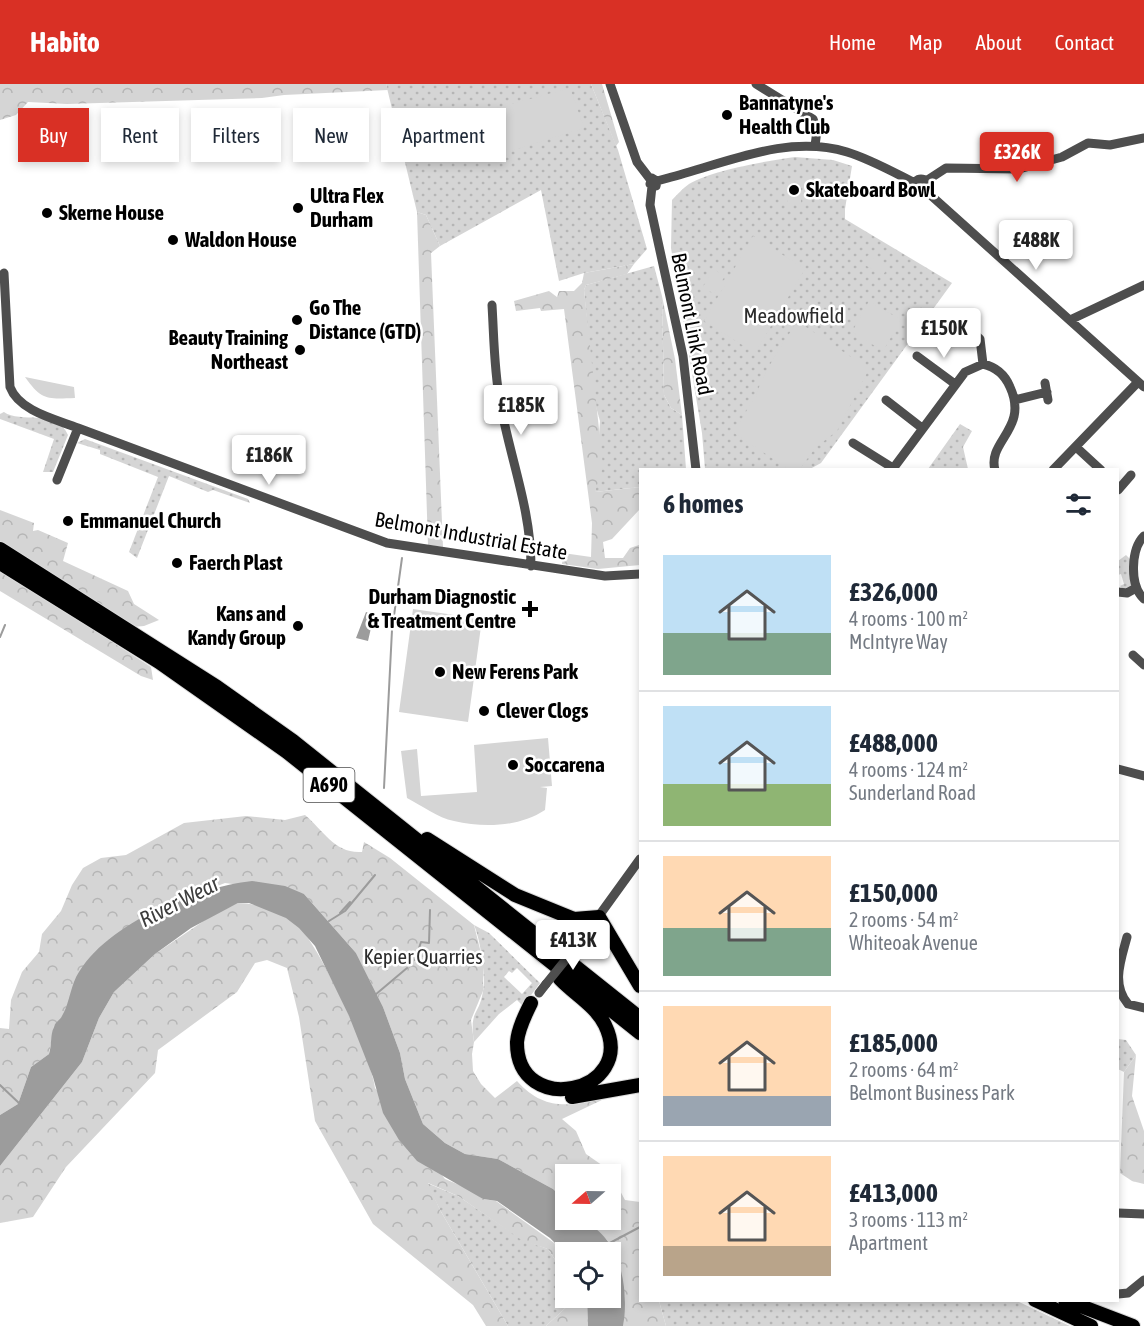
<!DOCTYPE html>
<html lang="en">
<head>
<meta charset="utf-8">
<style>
  :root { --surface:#fff; --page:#f2f2f3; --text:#1f2937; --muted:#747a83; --line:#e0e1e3; --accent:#d93025 }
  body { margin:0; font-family:"Asap Condensed",sans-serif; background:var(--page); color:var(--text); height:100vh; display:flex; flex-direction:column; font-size:22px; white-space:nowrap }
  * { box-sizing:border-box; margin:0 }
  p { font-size:20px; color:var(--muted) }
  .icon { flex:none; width:33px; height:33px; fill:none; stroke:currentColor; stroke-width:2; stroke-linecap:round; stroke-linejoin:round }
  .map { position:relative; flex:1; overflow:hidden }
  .drawer { position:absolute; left:639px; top:384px; width:480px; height:834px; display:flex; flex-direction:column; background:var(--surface); border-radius:0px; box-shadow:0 3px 9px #0003 }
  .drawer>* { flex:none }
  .banner { position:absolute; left:18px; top:24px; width:531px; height:54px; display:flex; gap:12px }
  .needle { width:39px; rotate:250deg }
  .buttons { position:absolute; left:555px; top:1080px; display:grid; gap:12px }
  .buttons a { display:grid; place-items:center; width:66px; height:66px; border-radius:0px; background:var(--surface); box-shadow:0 3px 9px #0003; font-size:30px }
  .price { position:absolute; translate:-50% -51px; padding:0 14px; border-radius:6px; background:#fff; color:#222; font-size:20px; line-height:39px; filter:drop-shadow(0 2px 3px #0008) }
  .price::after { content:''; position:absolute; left:50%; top:36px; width:18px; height:14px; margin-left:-9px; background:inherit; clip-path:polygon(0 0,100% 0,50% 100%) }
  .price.active { background:var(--accent); color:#fff }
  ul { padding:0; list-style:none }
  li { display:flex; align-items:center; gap:18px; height:150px; padding:0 24px }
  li+li { border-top:2px solid var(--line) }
  li span { display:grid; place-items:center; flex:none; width:168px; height:120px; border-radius:0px; color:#555 }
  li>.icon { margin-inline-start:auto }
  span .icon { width:72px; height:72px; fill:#fffc; stroke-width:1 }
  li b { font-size:26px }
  h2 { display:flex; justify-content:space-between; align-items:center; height:72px; padding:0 24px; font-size:26px }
  .pill { padding:0 21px; border-radius:0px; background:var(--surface); box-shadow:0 3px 9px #0003; font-size:21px; line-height:54px }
  .pill.active { background:var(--accent); color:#fff }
  header { display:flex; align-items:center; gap:36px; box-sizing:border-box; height:84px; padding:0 30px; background:var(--accent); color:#fff }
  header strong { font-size:28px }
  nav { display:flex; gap:33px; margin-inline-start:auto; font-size:21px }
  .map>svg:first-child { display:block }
  .grass { fill:url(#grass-dots); fill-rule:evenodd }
  .forest { fill:url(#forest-crowns) }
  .garden { fill:#d5d5d5 }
  .water { fill:#9c9c9c }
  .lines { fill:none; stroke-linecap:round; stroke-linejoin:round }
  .stream { stroke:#9c9c9c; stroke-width:2 }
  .highway-casing { stroke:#dbdbdb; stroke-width:16 }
  .minor { stroke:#4e4e4e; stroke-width:9 }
  .highway { stroke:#000; stroke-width:14 }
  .minor-bridge { stroke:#4e4e4e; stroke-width:9 }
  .poi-dot { fill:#000; stroke:#fff; stroke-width:2 }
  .labels { text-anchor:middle; stroke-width:5; stroke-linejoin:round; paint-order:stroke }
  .shield { fill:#fff; stroke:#4c4c4c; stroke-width:1.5 }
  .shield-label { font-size:20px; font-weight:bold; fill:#000 }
  .poi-label { font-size:21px; font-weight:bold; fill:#000; stroke:#fff; text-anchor:start }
  .park-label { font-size:21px; fill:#2c2c2c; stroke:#fff }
  .street-label { font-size:21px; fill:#000; stroke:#fff }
  .water-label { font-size:22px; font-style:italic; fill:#3d3d3d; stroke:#fff }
</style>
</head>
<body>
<header>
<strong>Habito</strong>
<nav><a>Home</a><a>Map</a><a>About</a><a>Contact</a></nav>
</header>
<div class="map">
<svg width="1144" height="1242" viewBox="0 0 1144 1242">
  <defs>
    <pattern id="grass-dots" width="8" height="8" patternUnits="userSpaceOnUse" patternTransform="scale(1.5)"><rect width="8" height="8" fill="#d5d5d5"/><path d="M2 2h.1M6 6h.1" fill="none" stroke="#b5b5b5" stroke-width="1.8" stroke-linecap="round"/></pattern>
    <pattern id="forest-crowns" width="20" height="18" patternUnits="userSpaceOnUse" patternTransform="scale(1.5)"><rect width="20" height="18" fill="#d5d5d5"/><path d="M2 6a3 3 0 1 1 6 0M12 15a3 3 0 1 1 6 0" fill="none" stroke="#b5b5b5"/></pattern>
  </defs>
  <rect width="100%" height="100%" fill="#fff"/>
  <path class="grass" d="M386 0H591L618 66 647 165 634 180 584 189 559 197 541 106 440 162 426 131 417 128Z
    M795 73 833 76 852 82 845 125V135L952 199 821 379 810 385H705L702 349 671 164 672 116C677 111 683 104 689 100 713 86 767 77 795 73Z
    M654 182 662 212 664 311 671 324 682 331 686 385 640 386V403L595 408 600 337 594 316 584 206 586 201Z
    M4 328C20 340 57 324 68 351L53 388H43L54 355 0 335V330Z
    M960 340 972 347 963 363 968 385H928Z
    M85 355 248 415 250 419 213 406 208 408 169 392 137 474 129 468 158 393 100 370V366L77 359Z
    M1126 471 1130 475 1132 503 1125 507 1120 502 1124 500 1121 490 1118 491V477Z
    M474 841 489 849 540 899 523 922 517 916 499 930 474 958C469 925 479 933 483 907 486 892 480 854 474 841ZM517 884 532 899 522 910 504 893 509 887 512 889Z
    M1118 955 1126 956 1136 971 1124 988 1118 985Z
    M427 1099 458 1112 523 1156 548 1165 565 1191 566 1214H573L574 1216 546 1242H508L440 1126Z
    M659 1217H1017L1070 1242H666Z"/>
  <path class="forest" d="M0 0H386L388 6 284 11 262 14 67 20 28 18 16 31 0 36Z
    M591 0H602L619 58 616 62Z
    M417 128 426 131 440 162 431 169 443 463 428 461Z
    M634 180 627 190 586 201 584 206 603 382 595 408 640 403V425L612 455 603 458 605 474H623L630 464 639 461 640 481 598 485 562 480 563 469 591 473 592 439 564 225 541 227 540 224 516 227 514 217 549 207 557 213 559 207H574L582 199 584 189Z
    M662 212 675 275 682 331 671 324 664 311Z
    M0 426 34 439 33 447 38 446 68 459 63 477 128 507 134 520 159 536 144 542 133 543 0 458Z
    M0 485 151 583 153 596 141 592 0 507Z
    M305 731C323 746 335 770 362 768L364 758 390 774 474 841 483 877V907L471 936 474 958 472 970 473 987 481 1000 495 1014 517 997C544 1027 568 1022 604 1015L562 1035 576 1047 586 1070 609 1086 625 1116 640 1118V1216L659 1217 666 1242H623L625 1212 607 1156 586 1136H610V1090H566L565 1116 553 1105 498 1075 465 1070 445 1059 423 1040 405 995 400 969 383 923 356 869 304 810 225 799 189 813 121 847 73 907 63 932 54 942 49 970 31 983 18 1020 0 1031V944L9 945 11 916 22 888 39 868 42 850 61 827 72 801 83 784 101 774 126 771 184 739 246 732 285 736Z
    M238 819C259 819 286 830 301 845 322 868 372 974 375 1004L445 1095 469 1105 483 1115 496 1117 564 1166 565 1191 548 1165 523 1157 458 1112 428 1099 440 1126 508 1242H486L473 1221 373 1140 315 1037 299 933 287 884 267 876 255 879 237 908 158 966 155 989 66 1083 33 1133 0 1139V1082L82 978 99 934 114 908 155 870 211 832Z
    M1136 971 1132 1012 1144 1047V1100L1132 1097 1120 1089 1124 988Z
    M573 1214H587L588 1242H546L574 1216Z"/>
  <path class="garden" d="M570 4 584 44 495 72 483 28Z
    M801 97V119L788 120 785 99Z
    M753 152 805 185 755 269 704 237Z
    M868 171 889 182 883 191 863 180Z
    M713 185 725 192 714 210 703 203Z
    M869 217 901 236 883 267 852 248Z
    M797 237 869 285 837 347 815 364 800 385 790 386 734 349 752 317 755 318C758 293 784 260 797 237Z
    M25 293 74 303 75 314C48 315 42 317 25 293Z
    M413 525 482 535 468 638 399 628Z
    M548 654 552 702 540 703 547 704 545 726C519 743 484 744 454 737 438 734 421 721 407 714L401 667 417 665 421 712 477 708 474 661Z"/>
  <path class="water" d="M366 528 374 531 368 557 356 554Z
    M252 797 285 802 304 810 356 869 383 923 400 969 405 995 423 1040 445 1059 465 1070 498 1075 553 1105 565 1116 566 1136H586C592 1142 601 1148 606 1155 624 1177 628 1216 623 1242H588L587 1214H610V1168L565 1169 550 1154 497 1117 483 1115 417 1077 399 1056 383 1029 373 993 349 932 315 862 299 844 286 834 249 819H238L191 844 155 870 114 908 99 934 82 978 0 1082V1031L18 1020 31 983 49 970C52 961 50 951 54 943 55 938 60 936 62 932 68 922 70 908 74 898 98 842 196 803 252 797Z"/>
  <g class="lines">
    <path class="stream" d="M0 553 5 541
      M384 704 392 546 402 474
      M340 829 350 818
      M329 837 345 827 375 791
      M415 876 421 858 429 859 430 826
      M375 911 407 884
      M0 1001 20 1020
      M606 1161 640 1143"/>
    <g class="highway-casing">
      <path id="highway" d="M0 465 217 603 293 657 640 934
        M0 479 159 578 287 668 640 949
        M427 755 515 811 574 835 599 833 640 902
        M531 919C525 931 518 945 517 958 516 1035 638 1009 605 941 596 922 574 910 560 895
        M572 1013 640 1001
        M1035 1216 1091 1242
        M1065 1216 1133 1242"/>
    </g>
    <path class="minor" d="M610 0 637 78 650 95
      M756 0 813 35 817 46 815 62
      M914 102a7 7 0 1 1 14 0a7 7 0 1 1-14 0Z
      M657 97 656 102 650 100 652 94 657 97 668 94C727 79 786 50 847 68 870 75 893 88 915 99
      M926 97 946 84 1019 85 1062 73 1088 59 1110 61 1144 54
      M652 102 650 121 683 272 696 386
      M926 107 1144 303
      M4 189 10 303C19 327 55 335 78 344L387 459 605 492 640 490
      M492 221C494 254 494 286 500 318 510 374 531 425 531 482
      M952 229 980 255 983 280
      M1070 236 1144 201
      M917 272 955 300
      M1045 299 1048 316
      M886 316 922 344
      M1015 316 1047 308
      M853 359 893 384
      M1076 363 1101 386
      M892 386 965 288 983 280C996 283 1005 291 1010 303 1029 345 987 357 995 386
      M1053 386 1138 298
      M57 396 78 344
      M1118 406 1131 391
      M1144 452C1131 465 1129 501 1144 515
      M1118 508 1127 509 1136 504
      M1133 571 1144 581
      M1118 685 1144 692
      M1127 853C1121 876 1111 900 1128 920L1144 924
      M580 858 640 775
      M539 909 546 900
      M1118 1129 1144 1130
      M1118 1210 1128 1209 1144 1196"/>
    <use href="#highway" class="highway"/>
    <path class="minor-bridge" d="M546 900 580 858"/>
  </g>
  <g class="poi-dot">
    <circle cx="727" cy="31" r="6"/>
    <circle cx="794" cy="106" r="6"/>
    <circle cx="298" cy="124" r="6"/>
    <circle cx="47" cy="129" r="6"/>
    <circle cx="173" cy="156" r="6"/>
    <circle cx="297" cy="236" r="6"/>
    <circle cx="300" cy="266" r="6"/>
    <circle cx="68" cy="437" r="6"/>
    <circle cx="177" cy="479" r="6"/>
    <path d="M527 516h6v6h6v6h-6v6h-6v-6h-6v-6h6z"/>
    <circle cx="298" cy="542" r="6"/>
    <circle cx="440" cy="588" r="6"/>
    <circle cx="484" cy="627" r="6"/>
    <circle cx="513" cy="681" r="6"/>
  </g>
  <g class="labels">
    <rect class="shield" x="303.5" y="684" width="51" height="34" rx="4.5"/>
    <g class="shield-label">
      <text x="329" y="708">A690</text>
    </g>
    <g class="poi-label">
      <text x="739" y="26">Bannatyne's<tspan x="739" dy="24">Health Club</tspan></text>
      <text x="806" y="113">Skateboard Bowl</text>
      <text x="310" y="119">Ultra Flex<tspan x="310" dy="24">Durham</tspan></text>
      <text x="59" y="136">Skerne House</text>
      <text x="185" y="163">Waldon House</text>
      <text x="309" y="231">Go The<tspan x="309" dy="24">Distance (GTD)</tspan></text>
      <text x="288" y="261" text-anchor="end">Beauty Training<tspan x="288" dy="24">Northeast</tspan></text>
      <text x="80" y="444">Emmanuel Church</text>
      <text x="189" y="486">Faerch Plast</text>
      <text x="516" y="520" text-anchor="end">Durham Diagnostic<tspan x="516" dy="24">&amp; Treatment Centre</tspan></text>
      <text x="286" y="537" text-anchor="end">Kans and<tspan x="286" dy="24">Kandy Group</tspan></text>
      <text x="452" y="595">New Ferens Park</text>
      <text x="496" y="634">Clever Clogs</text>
      <text x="525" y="688">Soccarena</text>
    </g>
    <g class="park-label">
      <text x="794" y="239">Meadowfield</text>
      <text x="423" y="880">Kepier Quarries</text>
    </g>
    <g class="street-label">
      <text transform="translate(692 240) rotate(79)" y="7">Belmont Link Road</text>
      <text transform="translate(471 452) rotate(10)" y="7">Belmont Industrial Estate</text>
    </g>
    <g class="water-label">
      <text transform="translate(179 817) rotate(-27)" y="8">River Wear</text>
    </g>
  </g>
</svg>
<div class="buttons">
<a><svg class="needle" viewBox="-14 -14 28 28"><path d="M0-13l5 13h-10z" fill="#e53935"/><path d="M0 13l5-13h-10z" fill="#747a83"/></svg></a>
<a><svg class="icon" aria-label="locate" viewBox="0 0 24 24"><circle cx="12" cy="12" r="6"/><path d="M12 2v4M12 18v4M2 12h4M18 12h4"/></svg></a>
</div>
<b class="price active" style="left:1017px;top:99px">£326K</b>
<b class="price" style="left:1036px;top:187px">£488K</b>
<b class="price" style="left:944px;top:275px">£150K</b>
<b class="price" style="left:521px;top:352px">£185K</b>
<b class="price" style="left:269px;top:402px">£186K</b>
<b class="price" style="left:573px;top:887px">£413K</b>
<div class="banner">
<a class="pill active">Buy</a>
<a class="pill">Rent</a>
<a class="pill">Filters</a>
<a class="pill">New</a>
<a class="pill">Apartment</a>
</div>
<section class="drawer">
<h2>6 homes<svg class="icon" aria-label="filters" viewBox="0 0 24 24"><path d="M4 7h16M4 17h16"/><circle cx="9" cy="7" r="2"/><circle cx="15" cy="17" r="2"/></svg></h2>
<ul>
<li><span style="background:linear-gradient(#bfe0f5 65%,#7fa58c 0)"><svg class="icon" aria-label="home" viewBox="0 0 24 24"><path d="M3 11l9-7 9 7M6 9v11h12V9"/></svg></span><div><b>£326,000</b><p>4 rooms · 100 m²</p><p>McIntyre Way</p></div></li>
<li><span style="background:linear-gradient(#bfe0f5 65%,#8fb573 0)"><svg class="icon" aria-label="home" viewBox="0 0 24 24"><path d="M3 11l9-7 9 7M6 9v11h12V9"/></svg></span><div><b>£488,000</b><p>4 rooms · 124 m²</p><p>Sunderland Road</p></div></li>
<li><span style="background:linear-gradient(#ffd9b3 60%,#7fa58c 0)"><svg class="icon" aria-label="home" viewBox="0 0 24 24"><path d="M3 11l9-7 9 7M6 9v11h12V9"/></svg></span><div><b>£150,000</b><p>2 rooms · 54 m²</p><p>Whiteoak Avenue</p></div></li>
<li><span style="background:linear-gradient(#ffd9b3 75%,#9aa5b1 0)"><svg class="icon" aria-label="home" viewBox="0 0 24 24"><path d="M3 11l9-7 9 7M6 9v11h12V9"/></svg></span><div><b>£185,000</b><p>2 rooms · 64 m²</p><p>Belmont Business Park</p></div></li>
<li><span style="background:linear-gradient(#ffd9b3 75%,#b9a48a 0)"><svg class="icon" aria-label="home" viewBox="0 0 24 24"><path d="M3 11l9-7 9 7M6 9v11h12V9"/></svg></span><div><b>£413,000</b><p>3 rooms · 113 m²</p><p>Apartment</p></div></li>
</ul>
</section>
</div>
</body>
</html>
